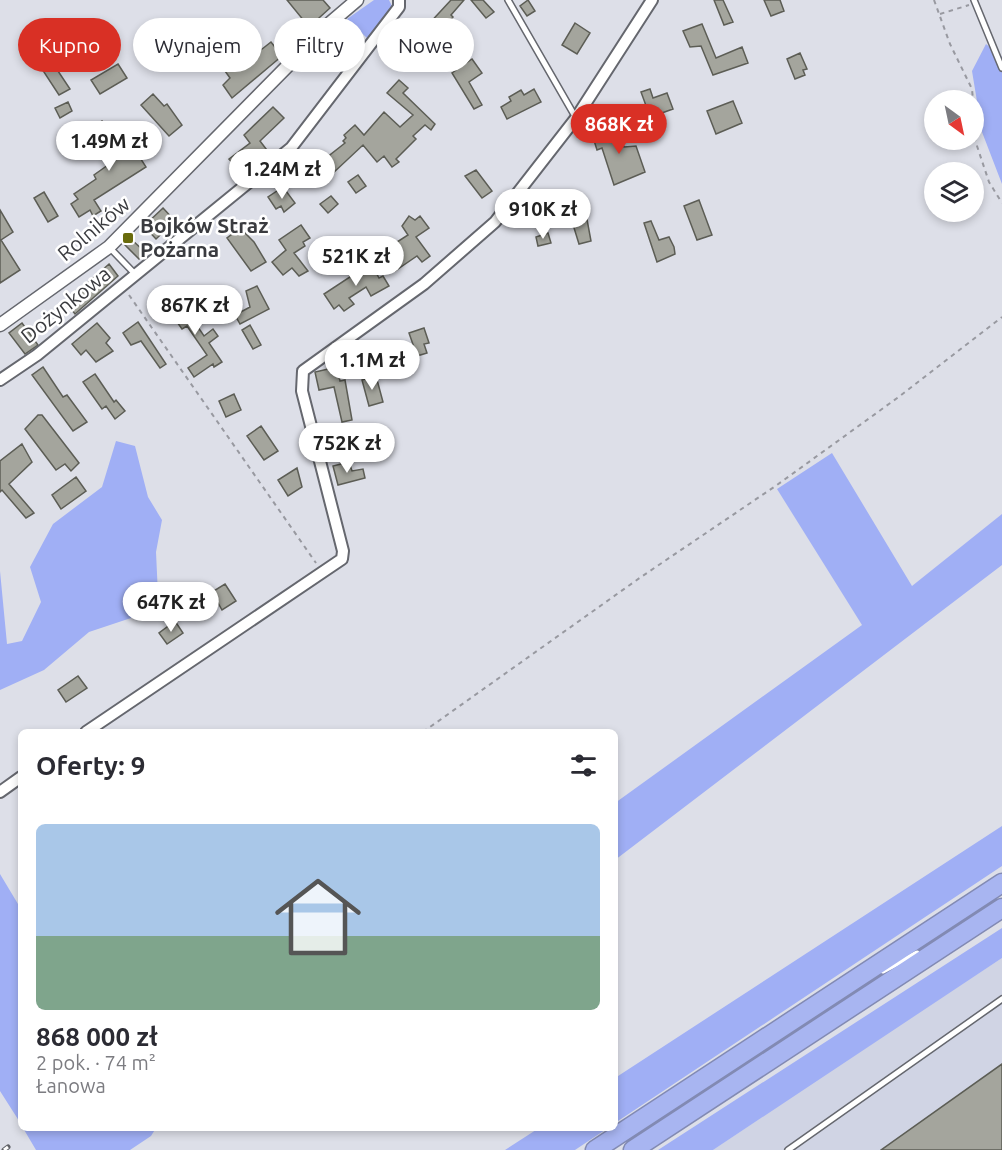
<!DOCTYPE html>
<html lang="pl">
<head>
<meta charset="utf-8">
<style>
  :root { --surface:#fff; --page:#f7f7f7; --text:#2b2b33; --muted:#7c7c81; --accent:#d93025 }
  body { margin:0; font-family:Ubuntu,sans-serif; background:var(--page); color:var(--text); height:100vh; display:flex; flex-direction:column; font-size:22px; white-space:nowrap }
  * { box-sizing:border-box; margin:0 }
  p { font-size:20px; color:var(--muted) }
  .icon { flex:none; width:33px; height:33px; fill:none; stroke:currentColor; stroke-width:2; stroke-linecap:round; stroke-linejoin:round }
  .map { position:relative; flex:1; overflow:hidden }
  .sheet { position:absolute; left:18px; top:729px; width:600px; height:402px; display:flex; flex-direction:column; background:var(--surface); border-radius:9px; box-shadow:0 3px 9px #0003 }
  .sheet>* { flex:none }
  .hud { position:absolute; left:18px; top:18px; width:600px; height:54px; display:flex; gap:12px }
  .needle { width:39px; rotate:147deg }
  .tools { position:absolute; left:924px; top:90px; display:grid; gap:12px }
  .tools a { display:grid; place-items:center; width:60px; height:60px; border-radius:50%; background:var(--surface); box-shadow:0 3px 9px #0003; font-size:30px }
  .price { position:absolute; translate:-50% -51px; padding:0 14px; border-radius:21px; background:#fff; color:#222; font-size:20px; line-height:39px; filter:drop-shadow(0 2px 3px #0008) }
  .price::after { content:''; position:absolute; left:50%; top:36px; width:18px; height:14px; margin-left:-9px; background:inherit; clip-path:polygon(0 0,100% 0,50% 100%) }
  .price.current { background:var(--accent); color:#fff }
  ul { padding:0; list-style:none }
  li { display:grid; align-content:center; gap:12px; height:318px; padding:0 18px }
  li span { display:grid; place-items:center; height:186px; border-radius:9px; color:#555 }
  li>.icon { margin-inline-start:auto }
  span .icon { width:108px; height:108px; fill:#fffc; stroke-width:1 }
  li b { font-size:26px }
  h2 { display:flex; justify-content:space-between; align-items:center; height:72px; padding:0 18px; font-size:26px }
  .chip { padding:0 21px; border-radius:27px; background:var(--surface); box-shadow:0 3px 9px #0003; font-size:21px; line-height:54px }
  .chip.current { background:var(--accent); color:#fff }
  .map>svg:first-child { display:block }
  .built { fill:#d0d4e4 }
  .green { fill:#a0aff5 }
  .building { fill:#a4a59d; stroke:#5c5d55; stroke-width:1.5 }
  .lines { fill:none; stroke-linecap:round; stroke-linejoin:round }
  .service-casing { stroke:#65676e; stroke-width:8 }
  .minor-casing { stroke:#65676e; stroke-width:14 }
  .tertiary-casing { stroke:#65676e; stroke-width:15 }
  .motorway-casing { stroke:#828ab3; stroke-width:21 }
  .path { stroke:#9899a0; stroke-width:2; stroke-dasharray:4.5 4.5; stroke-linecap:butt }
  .service { stroke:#fff; stroke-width:5 }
  .minor { stroke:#fff; stroke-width:10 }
  .tertiary { stroke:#fff; stroke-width:12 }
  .motorway { stroke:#a8b5f1; stroke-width:18 }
  .rail-casing { stroke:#5e6065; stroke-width:5 }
  .rail { stroke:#fff; stroke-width:3; stroke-dasharray:9; stroke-linecap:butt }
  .poi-dot { fill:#696b0c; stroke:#fff; stroke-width:2 }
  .labels { text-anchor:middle; stroke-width:5; stroke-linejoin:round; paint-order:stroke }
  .poi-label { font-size:21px; font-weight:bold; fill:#3a3b3f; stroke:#fff; text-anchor:start }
  .street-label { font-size:21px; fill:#3a3b3f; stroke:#fff }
</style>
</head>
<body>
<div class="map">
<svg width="1002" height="1150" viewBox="0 0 1002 1150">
  <rect width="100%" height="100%" fill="#dddfe8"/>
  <path class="built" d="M1002 958V1150H713L843 1062Z"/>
  <path class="green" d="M374 0H389L392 6 368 39 347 19Z
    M986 44 1002 57V184L982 132 972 71Z
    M116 441 135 446 148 497 162 520 156 552 158 595 152 611 89 632 44 670 0 690V571L7 644 22 641 41 602 30 567 53 524 102 487Z
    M832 453 912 586 1002 514V565L615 860V803L862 625 777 489Z
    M1002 826V866L615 1123V1078Z
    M0 874 21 909V1124L0 1091Z
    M1002 928V958L713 1150H658Z
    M23 1128H156L151 1136 130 1150H36Z
    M539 1128H608L575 1150H505Z"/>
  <path class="building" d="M287 0H323L330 8 309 27Z
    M451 0H464L451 15 453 17 440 32 438 30 430 44 409 33 416 21 426 27Z
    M471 0H483L494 12 486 18Z
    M528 0 535 11 527 16 520 6Z
    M714 0H723L733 22 724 25Z
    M764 0H780L784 11 771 16Z
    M575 23 590 33 577 54 562 45Z
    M702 24 716 58 742 47 748 63 713 75 701 46 690 47 683 31Z
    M223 31 243 64 271 42 282 56 232 98 223 85 230 78 220 64 229 57 216 35Z
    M346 31 357 41 341 59 329 48Z
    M800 53 807 69 803 70 805 75 795 79 787 59Z
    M50 59 70 89 59 95 40 66Z
    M472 59 482 73 469 82 482 105 474 109 452 73Z
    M118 64 127 78 100 94 91 80Z
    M399 80 408 88 403 93 435 124 431 130 425 125 413 136 416 139 396 159 399 162 392 167 384 156 377 162 363 145 331 175 321 162 345 143 343 141 346 138 344 135 355 125 364 135 384 112 400 127 413 115 387 93Z
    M534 89 541 102 507 119 501 107 511 101 509 97 521 90 524 95Z
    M650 89 653 98 667 93 673 109 659 114 661 119 652 122 641 92Z
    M153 94 164 106 167 104 182 125 169 136 141 105Z
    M733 101 742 123 716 134 707 111Z
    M68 102 72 111 60 118 55 108Z
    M273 107 284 118 260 141 270 154 263 159 260 155 239 170 229 159 250 143 244 135Z
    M102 121 110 133 120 126 146 167 94 200 101 211 93 216 90 210 79 217 71 204 78 199 74 194 96 179 94 175 122 155 94 126Z
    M616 125 624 147 636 146 645 172 614 185 602 148 597 150 592 134Z
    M476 170 492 191 482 198 465 176Z
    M358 175 366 186 356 193 348 182Z
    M283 187 295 203 284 212 281 206 276 209 268 197Z
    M44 192 58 216 48 222 34 198Z
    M331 196 338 204 328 213 320 204Z
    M551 197 553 214 540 217 535 201Z
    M699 200 712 235 697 240 684 206Z
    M163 208 175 221 156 239 144 226Z
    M0 210 13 232 1 240 20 270 0 283Z
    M586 214 591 241 579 244 571 218Z
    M409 216 415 220 420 216 429 228 416 237 430 256 422 262 417 256 395 271 383 251 408 235 402 226Z
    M651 221 659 240 669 237 674 247 675 254 657 262 644 223Z
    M301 225 310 238 303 242 305 246 294 253 308 271 299 276 292 268 283 275 272 262 286 250 279 240Z
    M240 228 254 242 266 262 251 271 227 238Z
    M548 233 551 243 538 246 536 237Z
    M131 239 146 253 139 259 125 245Z
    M371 263 379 278 383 276 389 286 371 296 366 287 349 298 354 304 344 311 339 305 334 309 324 294Z
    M109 264 118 276 75 314 68 305 76 298 74 295Z
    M257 286 269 309 240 324 235 315 250 307 246 291Z
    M218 293 232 314 217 323 206 308 210 305 206 300Z
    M177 296 204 336 213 329 218 336 209 343 222 362 214 367 213 364 194 377 188 368 207 355 187 326 182 329 165 305Z
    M138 322 166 364 160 368 141 341 131 345 123 333Z
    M22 323 38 345 25 354 9 333Z
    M97 323 110 338 106 343 113 351 96 362 86 350 81 355 72 344Z
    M250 325 261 345 253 349 242 330Z
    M424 328 429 343 424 344 427 353 417 356 409 333Z
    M43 367 63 397 67 395 87 422 73 431 32 375Z
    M337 367 340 381 345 380 352 420 342 422 334 387 319 390 315 372Z
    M95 374 114 402 116 400 125 411 115 419 106 406 102 409 83 382Z
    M376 376 383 402 369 406 362 380Z
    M234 394 241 410 226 417 219 401Z
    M38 415H42L79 463 71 471 65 464 56 470 25 429Z
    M261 426 278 451 264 460 247 436Z
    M22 444 32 462 9 484 34 513 26 518 2 490 0 492V461Z
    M349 462 352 471 363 469 365 478 338 485 333 466Z
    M297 468 302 487 288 496 278 480Z
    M76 477 86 491 61 509 52 495Z
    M225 584 236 601 222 610 212 592Z
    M175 621 183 633 167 644 159 633Z
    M78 676 87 688 66 702 58 690Z
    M1002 1064V1150H881Z"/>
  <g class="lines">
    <g class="service-casing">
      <path id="service" d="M508 0 576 118
        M974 0 1002 68
        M110 248 135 274
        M883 971 917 953
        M788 1150 1002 999"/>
    </g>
    <g class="minor-casing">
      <path id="minor" d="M0 380 37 355 291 148 399 7V0
        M86 732 342 559 343 551 302 391 303 371 424 284 495 222 576 118 652 0
        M0 792 21 777"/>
    </g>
    <g class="tertiary-casing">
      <path id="tertiary" d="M0 325 109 247 330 23 357 0"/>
    </g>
    <g class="motorway-casing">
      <path id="motorway" d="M595 1150 1002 883
        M633 1150 1002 908"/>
    </g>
    <path class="path" d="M934 0 950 44 972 89 973 100
      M940 14 969 5
      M974 137 989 182 1002 203
      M129 295 316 563
      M423 732 641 577 777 485 900 396 1002 317"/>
    <use href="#service" class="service"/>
    <use href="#minor" class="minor"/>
    <use href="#tertiary" class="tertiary"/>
    <use href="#motorway" class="motorway"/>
    <g class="rail-casing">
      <path id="rail" d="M4 1150 8 1147"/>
    </g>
    <use href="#rail" class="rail"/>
  </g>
  <rect class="poi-dot" x="122" y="232" width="12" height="12" rx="3"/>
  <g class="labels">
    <g class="poi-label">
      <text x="140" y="233">Bojków Straż<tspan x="140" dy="24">Pożarna</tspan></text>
    </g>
    <g class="street-label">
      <text transform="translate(94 229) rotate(-40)" y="7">Rolników</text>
      <text transform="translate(66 305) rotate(-39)" y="7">Dożynkowa</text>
    </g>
  </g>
</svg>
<div class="tools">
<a><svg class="needle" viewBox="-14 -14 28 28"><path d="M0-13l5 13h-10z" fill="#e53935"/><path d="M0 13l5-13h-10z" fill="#7c7c81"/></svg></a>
<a><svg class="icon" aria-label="layers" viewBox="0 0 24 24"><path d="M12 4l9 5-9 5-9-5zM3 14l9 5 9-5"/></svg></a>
</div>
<b class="price current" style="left:619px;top:155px">868K zł</b>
<b class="price" style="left:109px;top:172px">1.49M zł</b>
<b class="price" style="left:282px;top:200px">1.24M zł</b>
<b class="price" style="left:543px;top:240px">910K zł</b>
<b class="price" style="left:356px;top:287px">521K zł</b>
<b class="price" style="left:195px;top:336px">867K zł</b>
<b class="price" style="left:372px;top:391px">1.1M zł</b>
<b class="price" style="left:347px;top:474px">752K zł</b>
<b class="price" style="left:171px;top:633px">647K zł</b>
<div class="hud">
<a class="chip current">Kupno</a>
<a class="chip">Wynajem</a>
<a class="chip">Filtry</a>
<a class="chip">Nowe</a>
</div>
<section class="sheet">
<h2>Oferty: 9<svg class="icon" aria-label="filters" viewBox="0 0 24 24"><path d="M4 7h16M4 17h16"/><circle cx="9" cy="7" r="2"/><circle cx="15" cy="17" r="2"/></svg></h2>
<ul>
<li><span style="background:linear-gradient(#a9c7e8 60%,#7fa58c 0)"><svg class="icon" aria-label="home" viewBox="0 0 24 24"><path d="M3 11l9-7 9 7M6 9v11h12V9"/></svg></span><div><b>868 000 zł</b><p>2 pok. · 74 m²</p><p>Łanowa</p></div></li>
</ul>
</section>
</div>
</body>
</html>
